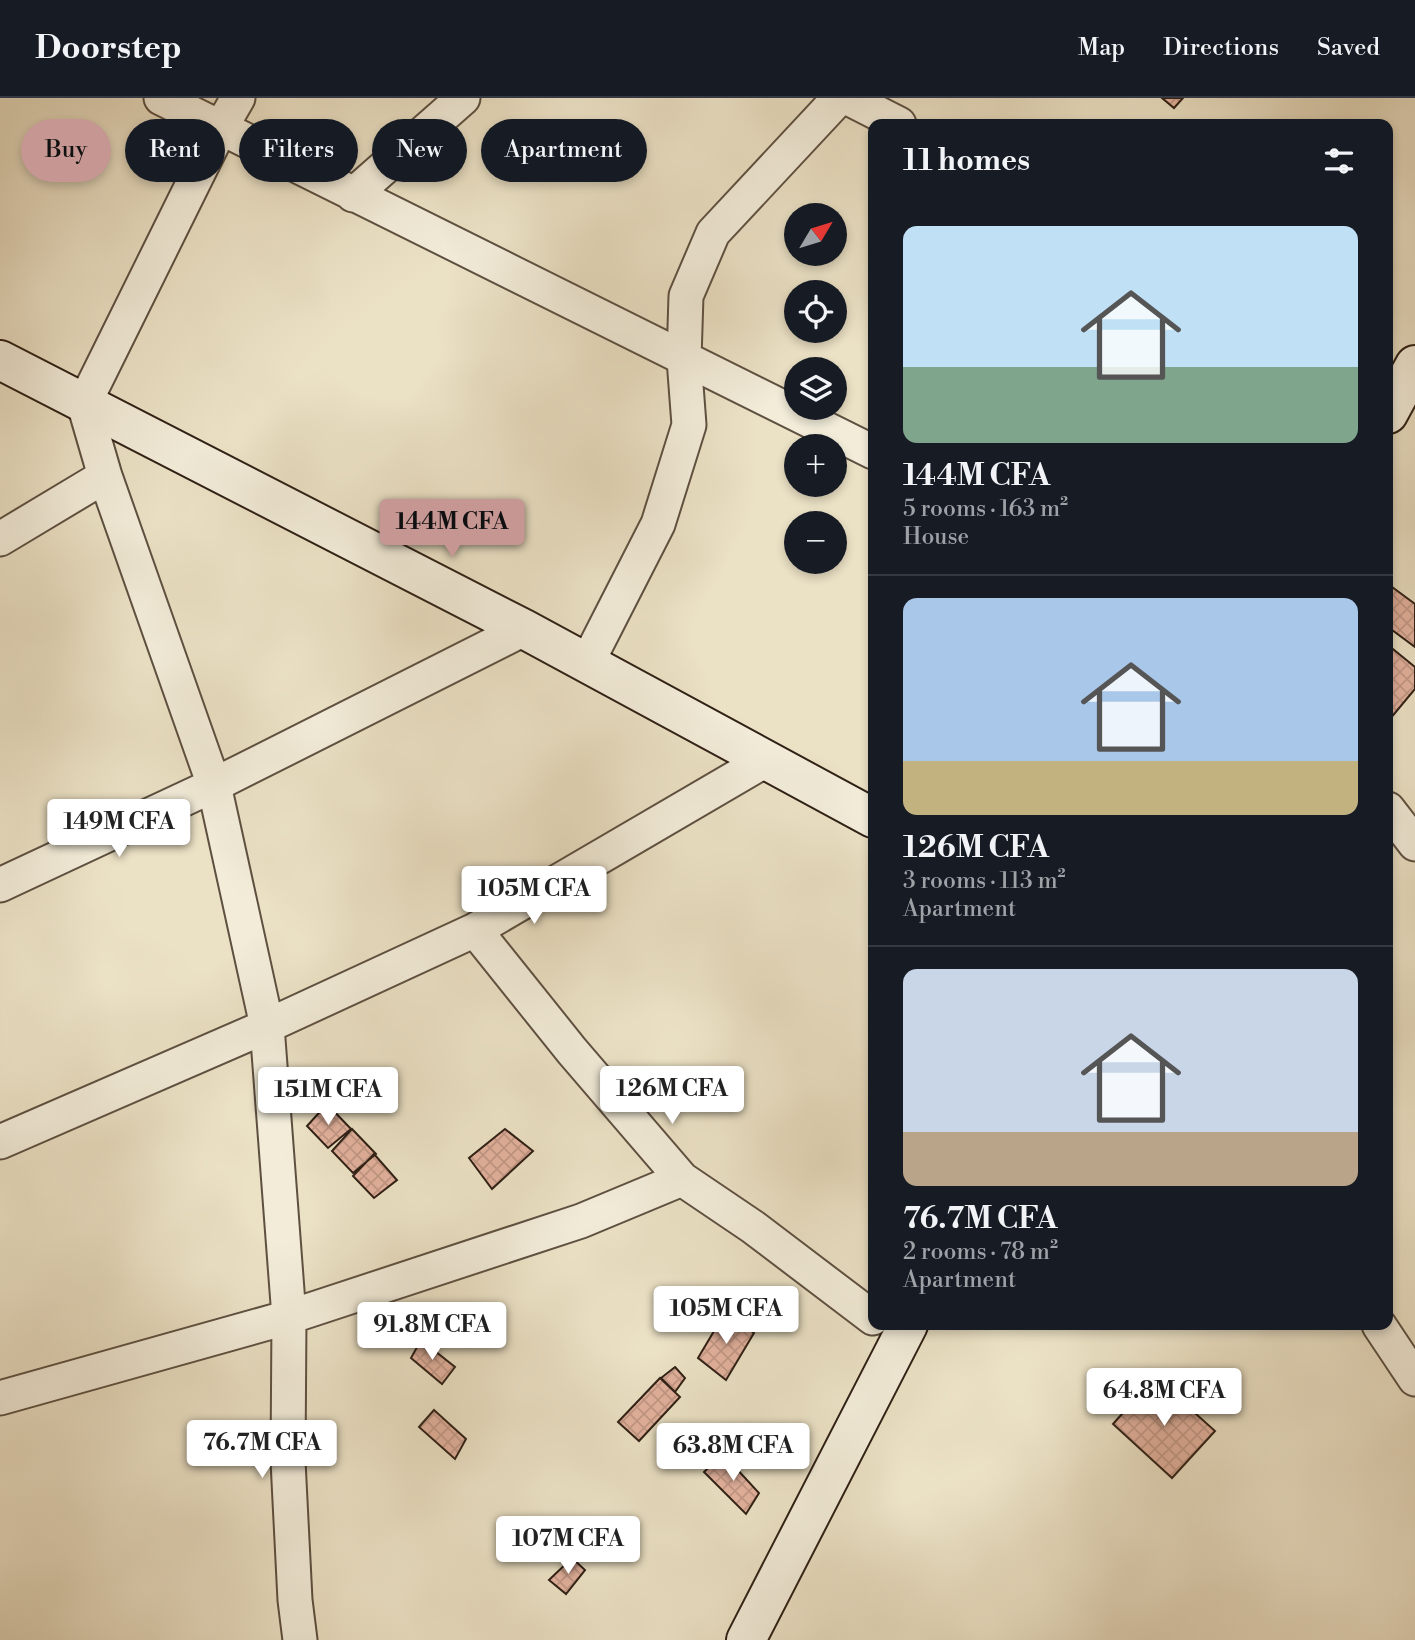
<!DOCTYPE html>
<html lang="en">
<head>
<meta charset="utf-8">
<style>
  :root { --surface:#171b24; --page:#242831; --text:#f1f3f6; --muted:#9ea1a6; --line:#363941; --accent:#c59692 }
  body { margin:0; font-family:"Libre Bodoni",serif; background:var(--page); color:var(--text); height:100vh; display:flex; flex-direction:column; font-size:26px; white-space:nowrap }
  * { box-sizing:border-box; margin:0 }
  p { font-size:23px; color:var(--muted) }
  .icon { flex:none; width:38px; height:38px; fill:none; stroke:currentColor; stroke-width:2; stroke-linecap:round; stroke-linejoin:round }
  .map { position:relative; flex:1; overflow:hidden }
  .drawer { position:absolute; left:868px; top:21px; width:525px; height:1211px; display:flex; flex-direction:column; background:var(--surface); border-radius:14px; box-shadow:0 4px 10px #0003 }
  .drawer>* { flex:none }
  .banner { position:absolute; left:21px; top:21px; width:665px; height:63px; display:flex; gap:14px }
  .needle { width:46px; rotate:52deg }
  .fabs { position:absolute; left:784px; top:105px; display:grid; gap:14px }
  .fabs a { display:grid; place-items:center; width:63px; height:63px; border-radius:50%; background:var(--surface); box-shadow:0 4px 10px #0003; font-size:35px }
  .price { position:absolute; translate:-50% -60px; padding:0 16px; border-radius:7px; background:#fff; color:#222; font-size:23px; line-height:46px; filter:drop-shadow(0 2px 4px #0008) }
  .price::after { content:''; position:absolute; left:50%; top:42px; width:21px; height:16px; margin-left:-10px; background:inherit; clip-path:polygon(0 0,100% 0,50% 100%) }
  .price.current { background:var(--accent); color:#111 }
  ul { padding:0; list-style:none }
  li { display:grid; align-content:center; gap:14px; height:371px; padding:0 35px }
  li+li { border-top:2px solid var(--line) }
  li span { display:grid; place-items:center; height:217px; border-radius:14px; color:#555 }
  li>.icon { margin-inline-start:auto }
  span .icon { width:126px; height:126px; fill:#fffc; stroke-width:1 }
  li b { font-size:30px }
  h2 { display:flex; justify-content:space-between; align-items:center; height:84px; padding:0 35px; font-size:30px }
  .tag { padding:0 24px; border-radius:32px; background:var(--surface); box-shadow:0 4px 10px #0003; font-size:24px; line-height:63px }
  .tag.current { background:var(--accent); color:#111 }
  header { display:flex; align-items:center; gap:42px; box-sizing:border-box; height:98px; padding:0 35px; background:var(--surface); border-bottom:2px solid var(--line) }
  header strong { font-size:33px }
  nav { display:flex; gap:38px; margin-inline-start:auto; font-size:24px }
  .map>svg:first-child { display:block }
  .building { fill:url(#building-cross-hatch); stroke:#2f2015; stroke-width:2 }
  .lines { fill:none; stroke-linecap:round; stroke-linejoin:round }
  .street-casing { stroke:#5e5041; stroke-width:37 }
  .secondary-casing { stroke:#2f2015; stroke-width:42 }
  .street { stroke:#f2ecd9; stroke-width:33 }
  .secondary { stroke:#f2ecd9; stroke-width:38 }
</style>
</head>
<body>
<header>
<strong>Doorstep</strong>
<nav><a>Map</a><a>Directions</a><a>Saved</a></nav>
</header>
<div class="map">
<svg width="1415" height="1542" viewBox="0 0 1415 1542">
  <defs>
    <pattern id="building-cross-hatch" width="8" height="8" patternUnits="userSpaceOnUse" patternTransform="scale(1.75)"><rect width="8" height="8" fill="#e2b19d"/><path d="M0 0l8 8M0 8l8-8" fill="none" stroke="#c29886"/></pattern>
  </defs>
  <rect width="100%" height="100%" fill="#ebe1c5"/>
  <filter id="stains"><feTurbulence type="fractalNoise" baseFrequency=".00286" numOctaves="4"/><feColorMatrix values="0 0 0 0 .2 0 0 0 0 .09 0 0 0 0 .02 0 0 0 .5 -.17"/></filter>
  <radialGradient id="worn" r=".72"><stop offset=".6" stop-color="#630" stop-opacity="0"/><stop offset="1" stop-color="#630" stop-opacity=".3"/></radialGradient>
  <path class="building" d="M1162 0H1183L1174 10Z
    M1388 486 1415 506V549L1388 529Z
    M1388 547 1415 569V591L1390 621 1388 619Z
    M327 1006 351 1031 328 1050 307 1028Z
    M352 1031 376 1056 353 1075 332 1053Z
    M505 1031 533 1053 492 1091 469 1060Z
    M374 1056 397 1082 374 1100 353 1078Z
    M726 1213 754 1235 726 1282 698 1260Z
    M421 1242 455 1269 442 1286 411 1260Z
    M675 1269 685 1280 675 1294 661 1280Z
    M1155 1279 1215 1333 1172 1380 1113 1326Z
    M660 1280 680 1299 639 1343 618 1324Z
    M434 1312 466 1341 455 1361 419 1329Z
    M723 1356 759 1395 746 1416 704 1374Z
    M572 1460 585 1472 566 1496 549 1482Z"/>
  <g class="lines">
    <g class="street-casing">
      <path id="street" d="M161 0 873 354
        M238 0 220 31 84 306 105 378 214 687 267 928 289 1219 288 1363 295 1502 300 1542
        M848 0 899 26
        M353 97 463 0
        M0 441 105 378
        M587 565 658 426 689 327 684 261 686 198 713 135 839 0
        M1388 711 1415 746
        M0 787 214 687 524 531
        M475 832 572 953 682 1081 753 1129 873 1220
        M0 1044 267 928 475 832 766 662
        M1379 1227 1415 1281
        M0 1300 289 1219 581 1123 682 1081"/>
    </g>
    <g class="secondary-casing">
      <path id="secondary" d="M0 262 524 531 873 720
        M1388 316 1415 267
        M746 1542 908 1227"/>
    </g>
    <use href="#street" class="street"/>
    <use href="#secondary" class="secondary"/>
  </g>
  <rect width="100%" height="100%" filter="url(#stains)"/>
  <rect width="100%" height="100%" fill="url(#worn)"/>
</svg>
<div class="fabs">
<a><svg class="needle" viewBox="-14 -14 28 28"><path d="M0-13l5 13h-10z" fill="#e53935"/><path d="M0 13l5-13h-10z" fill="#9ea1a6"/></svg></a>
<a><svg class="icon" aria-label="locate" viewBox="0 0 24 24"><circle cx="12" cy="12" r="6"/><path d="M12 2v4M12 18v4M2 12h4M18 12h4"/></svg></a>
<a><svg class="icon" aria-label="layers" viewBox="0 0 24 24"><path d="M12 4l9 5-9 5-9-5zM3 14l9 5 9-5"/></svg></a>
<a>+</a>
<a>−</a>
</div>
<b class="price current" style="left:452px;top:461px">144M CFA</b>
<b class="price" style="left:119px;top:761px">149M CFA</b>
<b class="price" style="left:534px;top:828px">105M CFA</b>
<b class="price" style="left:672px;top:1028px">126M CFA</b>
<b class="price" style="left:328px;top:1029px">151M CFA</b>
<b class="price" style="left:726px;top:1248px">105M CFA</b>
<b class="price" style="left:432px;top:1264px">91.8M CFA</b>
<b class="price" style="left:1164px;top:1330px">64.8M CFA</b>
<b class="price" style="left:262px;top:1382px">76.7M CFA</b>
<b class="price" style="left:733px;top:1385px">63.8M CFA</b>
<b class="price" style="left:568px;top:1478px">107M CFA</b>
<div class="banner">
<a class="tag current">Buy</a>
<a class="tag">Rent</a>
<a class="tag">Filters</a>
<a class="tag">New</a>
<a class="tag">Apartment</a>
</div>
<section class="drawer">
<h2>11 homes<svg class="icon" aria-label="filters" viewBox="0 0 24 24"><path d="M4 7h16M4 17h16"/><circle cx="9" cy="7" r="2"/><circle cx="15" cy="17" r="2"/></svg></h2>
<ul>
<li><span style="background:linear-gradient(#bfe0f5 65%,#7fa58c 0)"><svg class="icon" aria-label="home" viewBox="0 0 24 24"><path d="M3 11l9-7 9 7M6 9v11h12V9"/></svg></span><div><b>144M CFA</b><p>5 rooms · 163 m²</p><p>House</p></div></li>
<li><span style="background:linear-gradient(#a9c7e8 75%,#c2b280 0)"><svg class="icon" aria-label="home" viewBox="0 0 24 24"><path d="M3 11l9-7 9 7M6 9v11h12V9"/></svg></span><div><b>126M CFA</b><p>3 rooms · 113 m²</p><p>Apartment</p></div></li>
<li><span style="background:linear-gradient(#c9d6e8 75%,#b9a48a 0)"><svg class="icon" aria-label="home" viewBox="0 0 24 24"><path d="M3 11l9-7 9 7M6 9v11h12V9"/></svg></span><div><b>76.7M CFA</b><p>2 rooms · 78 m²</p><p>Apartment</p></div></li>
</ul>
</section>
</div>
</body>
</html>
